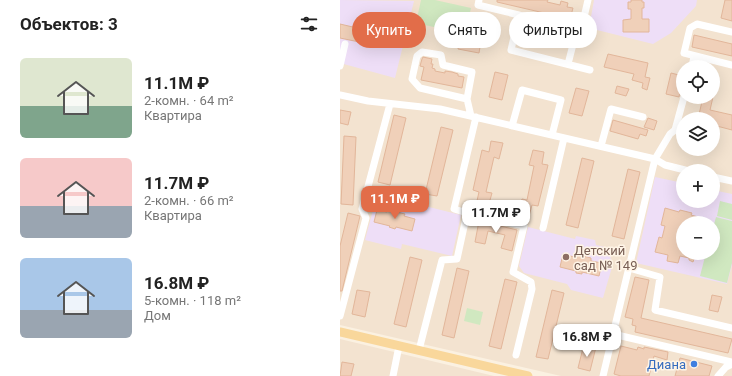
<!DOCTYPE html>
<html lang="ru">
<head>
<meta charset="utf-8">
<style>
  :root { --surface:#fff; --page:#f2f2f2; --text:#222; --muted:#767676; --accent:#e26d49 }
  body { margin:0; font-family:Roboto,sans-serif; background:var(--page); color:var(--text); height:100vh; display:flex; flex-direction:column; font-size:15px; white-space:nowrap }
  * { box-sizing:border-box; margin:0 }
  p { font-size:13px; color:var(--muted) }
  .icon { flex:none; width:22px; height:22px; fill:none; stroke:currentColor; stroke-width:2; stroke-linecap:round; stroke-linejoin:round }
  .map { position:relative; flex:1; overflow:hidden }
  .panel { display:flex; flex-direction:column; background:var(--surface); width:340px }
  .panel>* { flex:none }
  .guide { position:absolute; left:12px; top:12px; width:320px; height:36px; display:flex; gap:8px }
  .tools { position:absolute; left:336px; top:60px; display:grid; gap:8px }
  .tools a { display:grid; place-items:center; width:44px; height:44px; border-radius:50%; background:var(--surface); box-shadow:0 4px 16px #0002; font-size:20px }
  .price { position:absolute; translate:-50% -34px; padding:0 9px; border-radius:8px; background:#fff; color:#222; font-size:13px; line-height:26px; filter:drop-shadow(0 1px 2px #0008) }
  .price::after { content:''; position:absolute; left:50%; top:24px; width:12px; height:9px; margin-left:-6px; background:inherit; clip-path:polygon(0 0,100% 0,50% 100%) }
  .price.current { background:var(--accent); color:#fff }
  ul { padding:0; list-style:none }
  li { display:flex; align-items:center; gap:12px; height:100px; padding:0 20px }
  li span { display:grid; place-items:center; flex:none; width:112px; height:80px; border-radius:6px; color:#555 }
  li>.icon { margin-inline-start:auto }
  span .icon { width:48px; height:48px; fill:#fffc; stroke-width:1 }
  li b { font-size:17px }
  h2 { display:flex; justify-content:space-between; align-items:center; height:48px; padding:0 20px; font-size:17px }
  .pill { padding:0 14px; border-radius:18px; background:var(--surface); box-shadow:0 4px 16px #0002; font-size:14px; line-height:36px }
  .pill.current { background:var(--accent); color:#fff }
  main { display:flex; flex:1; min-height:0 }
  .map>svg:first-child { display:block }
  .residential { fill:#f3e3d0; fill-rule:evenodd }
  .education { fill:#eedef7; fill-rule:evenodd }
  .green { fill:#d0e8c0 }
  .building { fill:#f0d0b9; stroke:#e2b69a }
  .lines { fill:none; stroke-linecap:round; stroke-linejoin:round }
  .minor { stroke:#fff; stroke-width:7 }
  .major { stroke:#f9d79b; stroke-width:9 }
  .education-dot { fill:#8d6e63; stroke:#fff5e7; stroke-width:1.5 }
  .shop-dot { fill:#3f7fe0; stroke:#fff5e7; stroke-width:1.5 }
  .labels { text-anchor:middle; stroke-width:3; stroke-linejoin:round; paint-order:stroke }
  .education-label { font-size:13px; fill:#785e54; stroke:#fff5e7; text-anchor:start }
  .shop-label { font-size:13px; fill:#366cbe; stroke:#fff5e7; text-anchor:end }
</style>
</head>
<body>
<main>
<section class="panel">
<h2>Объектов: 3<svg class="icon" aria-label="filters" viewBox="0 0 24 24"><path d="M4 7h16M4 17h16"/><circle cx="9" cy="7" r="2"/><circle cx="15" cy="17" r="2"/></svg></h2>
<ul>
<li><span style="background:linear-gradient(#dfe7d0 60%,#7fa58c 0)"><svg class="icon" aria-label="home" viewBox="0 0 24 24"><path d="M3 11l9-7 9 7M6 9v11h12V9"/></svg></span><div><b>11.1M ₽</b><p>2-комн. · 64 m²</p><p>Квартира</p></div></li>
<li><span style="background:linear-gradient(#f6c9c9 60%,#9aa5b1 0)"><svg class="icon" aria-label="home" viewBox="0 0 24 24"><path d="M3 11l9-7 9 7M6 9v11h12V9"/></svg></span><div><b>11.7M ₽</b><p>2-комн. · 66 m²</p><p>Квартира</p></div></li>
<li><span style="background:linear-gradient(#a9c7e8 65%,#9aa5b1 0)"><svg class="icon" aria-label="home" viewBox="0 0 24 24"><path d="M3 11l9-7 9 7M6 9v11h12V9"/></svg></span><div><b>16.8M ₽</b><p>5-комн. · 118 m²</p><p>Дом</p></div></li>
</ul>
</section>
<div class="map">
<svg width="392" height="376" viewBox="0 0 392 376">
  <rect width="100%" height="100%" fill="#fbf1e1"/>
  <path class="residential" d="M0 0H392V376H221L0 325ZM343 67H373V97H343ZM343 119H373V149H343ZM343 171H373V201H343ZM343 223H373V253H343Z
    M0 339 154 376H0Z"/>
  <path class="education" d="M0 0 74 1 55 78 0 63Z
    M254 0H357L356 6 331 33 313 44 249 28Z
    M315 177 343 183V201H373V190L392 194V265L387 284 296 263ZM343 223H373V253H343Z
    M51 193 81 200 85 206 121 215 112 256 62 244 61 249 25 240 37 195 46 197Z
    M188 227 235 239 236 236 255 240 256 245 269 248 272 267 263 298 231 290 227 284 184 273 179 266Z"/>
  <path class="green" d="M81 0H95L131 8 125 34 76 23Z
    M380 201 392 204V220L377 216Z
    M376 217 392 221V263L387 283 360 276 366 253H373V228Z
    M127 308 143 312 140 325 124 321Z"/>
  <path class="building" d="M157 0H208L207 2 220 5 221 1 228 3 227 7 233 8 230 19 157 2Z
    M291 0H302V2H304V8H302V19H309V32H283V20L291 19V9H288V2H291Z
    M385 0H392V21L381 18Z
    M0 24 17 28 18 26 27 28 24 43 0 38Z
    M189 26 214 33 211 45 186 38Z
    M354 35 392 44V56L352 47Z
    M120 37 141 41 139 53 118 49Z
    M268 54 308 63 305 77 310 78 307 90 302 88 303 83 292 80 294 74 264 67Z
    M83 57 92 59 91 64H93L92 68 95 69V71L105 73V71L112 72 118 74V76L124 77 122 88 81 80 84 67 80 66 82 59Z
    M155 72 168 75 162 100 149 97Z
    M331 73 343 76 339 97 326 94Z
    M277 86 289 89 286 96 275 93Z
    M236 88 249 91 242 116 229 113Z
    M363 97H373L370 110 392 115V130L373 125V119H358Z
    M0 110 11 112 8 125 0 123Z
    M54 115 66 118 50 185 38 182Z
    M308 118 317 121 314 130 304 127Z
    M273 120 308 130 306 136 300 134 298 139 270 131Z
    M101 127 113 130 97 196 85 194Z
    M4 136 16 137 13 205 1 204Z
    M151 141 163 143 159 159 154 157 146 192 152 193 148 207 136 205 139 192 133 190 142 150 149 152Z
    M193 150 204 152 202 164 208 165 198 206 192 205 189 216 178 214 182 199 187 200 194 166 189 165Z
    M242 158 254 161 238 228 226 225Z
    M288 169 300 172 284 239 272 236Z
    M325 208 339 212 340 210 352 213 351 215 365 219 364 223H343V253H356L353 262 349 260V258L340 256 338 263 327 261 328 255 315 252 319 237 322 238 325 226 321 225Z
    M37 210 47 212V210L65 214 64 216 75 219 72 231 56 227 55 229 49 227 50 226 34 222Z
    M8 213 20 216 2 291H0V246Z
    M139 221 177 230 172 251 161 248 165 235 148 231 145 244 135 242Z
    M223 254 234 257 235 254 251 258V261L262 263 259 276 242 272V274L236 273V271L220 267Z
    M70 257 82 260 66 327 54 324Z
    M117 268 129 271 114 338 102 335Z
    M295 277 309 280 301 318 392 339 388 353 295 332 296 326 292 325 293 319 285 317Z
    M165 279 177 282 161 349 149 346Z
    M17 290 30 292 25 317 12 314Z
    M212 290 224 293 208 359 196 357Z
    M372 295 382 297 378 312 369 310Z
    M244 344 256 347 250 371 238 368Z
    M281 346 297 350 298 347 304 349V347L328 352 327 360 314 356 309 376H281L274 374Z
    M340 358 372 366 369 376H335Z
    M2 362 14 364 11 376H0Z"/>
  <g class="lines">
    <path class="minor" d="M139 0 138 5 241 30 248 0
      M179 15 171 50 250 70
      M392 32 357 24 350 28 344 53 392 65
      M228 64 237 29
      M0 66 5 44
      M352 67 354 56
      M0 95 28 101 100 109 315 159 325 165 349 171
      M127 99 80 88 72 79 77 56 82 52 101 55 103 65 132 72 127 99 131 116
      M172 126 182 90 221 100 212 135
      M261 146 271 109 303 117
      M373 177 392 181
      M25 196 62 203
      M127 213 114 209 136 117
      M203 228 224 138
      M289 268 320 277 315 310 392 328
      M0 316 26 218 22 209 50 104
      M273 334 315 159 330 134 335 130 344 97
      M79 350 102 260 117 259 127 213 184 226 173 272 191 282 192 289 176 355
      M53 376 59 346
      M263 376 273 334 392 362
      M378 376 386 367 392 364"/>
    <path class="major" d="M0 332 188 376"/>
  </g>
  <circle class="education-dot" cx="226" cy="257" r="4"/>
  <circle class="shop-dot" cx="354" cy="364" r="4"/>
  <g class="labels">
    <g class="education-label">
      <text x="234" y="255">Детский<tspan x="234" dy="15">сад № 149</tspan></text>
    </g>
    <g class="shop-label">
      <text x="346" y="369">Диана</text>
    </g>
  </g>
</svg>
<div class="tools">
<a><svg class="icon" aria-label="locate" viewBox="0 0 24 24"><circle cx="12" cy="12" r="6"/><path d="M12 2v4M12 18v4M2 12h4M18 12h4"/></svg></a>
<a><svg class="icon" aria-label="layers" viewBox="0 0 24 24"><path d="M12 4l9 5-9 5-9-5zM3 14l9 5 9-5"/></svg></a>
<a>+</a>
<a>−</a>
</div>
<b class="price current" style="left:55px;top:220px">11.1M ₽</b>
<b class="price" style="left:156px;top:234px">11.7M ₽</b>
<b class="price" style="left:247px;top:358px">16.8M ₽</b>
<div class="guide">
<a class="pill current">Купить</a>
<a class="pill">Снять</a>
<a class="pill">Фильтры</a>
</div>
</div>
</main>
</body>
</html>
